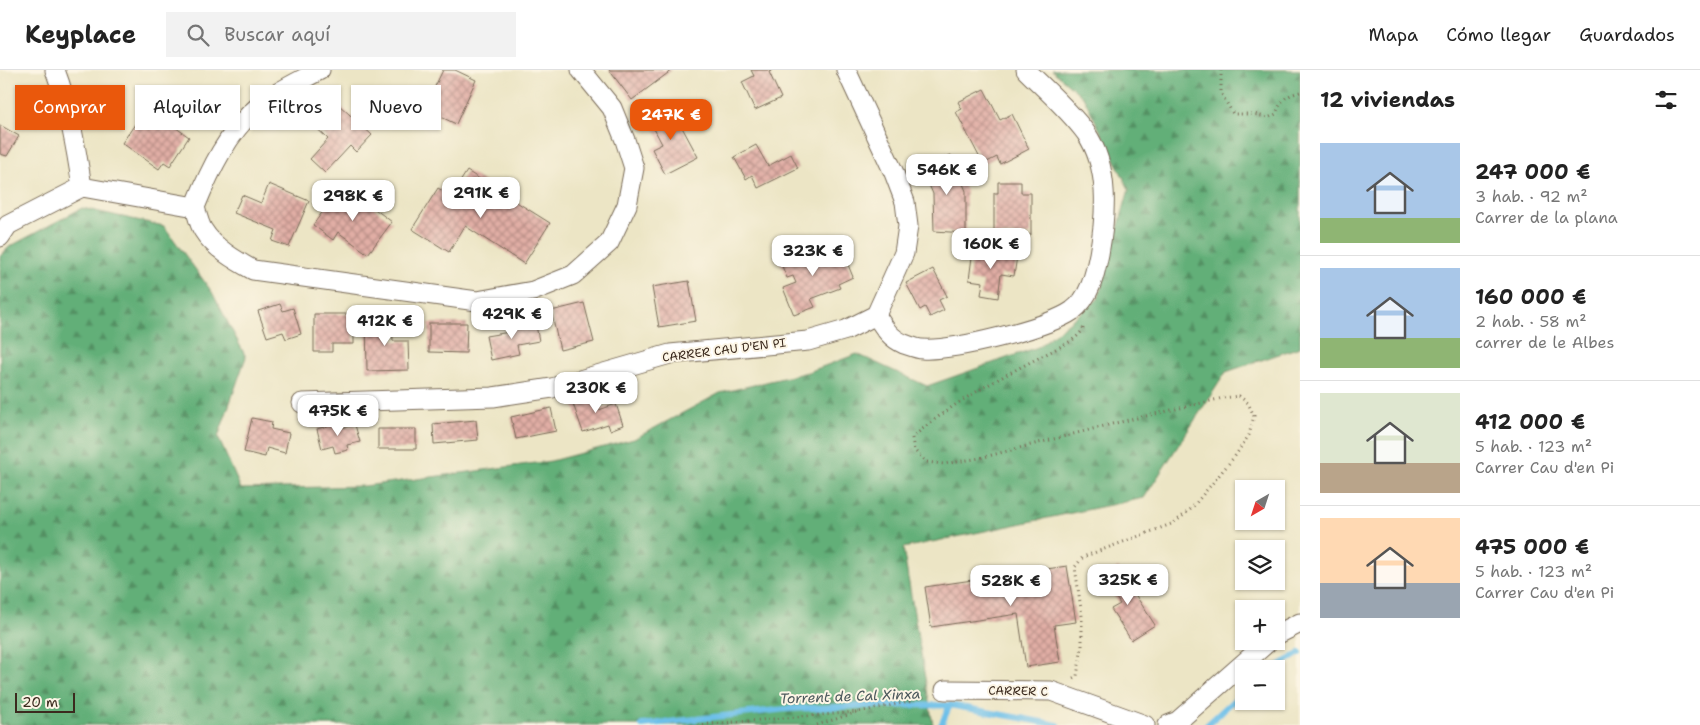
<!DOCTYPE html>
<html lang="es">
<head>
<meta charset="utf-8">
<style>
  :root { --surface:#fff; --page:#f2f2f2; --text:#222; --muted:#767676; --line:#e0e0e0; --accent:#ea580c }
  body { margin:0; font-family:"Shantell Sans",sans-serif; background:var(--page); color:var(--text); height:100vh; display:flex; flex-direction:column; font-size:19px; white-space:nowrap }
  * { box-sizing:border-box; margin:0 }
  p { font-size:16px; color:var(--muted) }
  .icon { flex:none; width:28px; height:28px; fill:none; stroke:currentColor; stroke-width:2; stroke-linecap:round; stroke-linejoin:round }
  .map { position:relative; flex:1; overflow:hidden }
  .side { display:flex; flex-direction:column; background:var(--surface); width:400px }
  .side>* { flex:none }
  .banner { position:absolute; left:15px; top:15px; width:475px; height:45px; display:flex; gap:10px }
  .needle { width:32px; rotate:219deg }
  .controls { position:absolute; left:1235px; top:410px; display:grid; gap:10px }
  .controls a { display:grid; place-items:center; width:50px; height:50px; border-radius:0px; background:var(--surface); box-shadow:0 1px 4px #0004; font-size:25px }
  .scale { position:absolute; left:15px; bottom:12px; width:60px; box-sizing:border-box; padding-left:5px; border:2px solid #3b2a1e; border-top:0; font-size:14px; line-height:18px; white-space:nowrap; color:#3b2a1e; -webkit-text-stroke:4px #fcf5e5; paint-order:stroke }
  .price { position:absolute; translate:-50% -42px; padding:0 11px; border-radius:10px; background:#fff; color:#222; font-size:16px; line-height:32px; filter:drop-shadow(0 1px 2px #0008) }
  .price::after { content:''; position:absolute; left:50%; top:30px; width:15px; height:11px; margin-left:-8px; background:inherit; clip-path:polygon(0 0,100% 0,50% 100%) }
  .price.active { background:var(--accent); color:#fff }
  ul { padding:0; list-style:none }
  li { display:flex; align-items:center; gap:15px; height:125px; padding:0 20px }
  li+li { border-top:1px solid var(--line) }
  li span { display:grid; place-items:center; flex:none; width:140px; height:100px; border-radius:0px; color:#555 }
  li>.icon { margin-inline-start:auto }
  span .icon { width:60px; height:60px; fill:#fffc; stroke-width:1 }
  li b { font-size:21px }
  h2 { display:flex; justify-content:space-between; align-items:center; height:60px; padding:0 20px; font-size:21px }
  .tag { padding:0 18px; border-radius:0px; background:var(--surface); box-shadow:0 1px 4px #0004; font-size:18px; line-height:45px }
  .tag.active { background:var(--accent); color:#fff }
  header { display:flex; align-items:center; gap:30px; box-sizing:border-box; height:70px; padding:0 25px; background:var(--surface); border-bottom:1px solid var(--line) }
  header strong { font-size:24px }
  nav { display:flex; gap:28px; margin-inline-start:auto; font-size:18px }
  .search { width:350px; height:45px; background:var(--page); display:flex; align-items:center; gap:12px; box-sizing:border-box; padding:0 18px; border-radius:0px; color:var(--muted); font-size:19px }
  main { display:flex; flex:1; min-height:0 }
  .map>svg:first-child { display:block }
  .forest { fill:url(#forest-firs); stroke:#4e6c4b }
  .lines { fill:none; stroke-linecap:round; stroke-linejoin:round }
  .stream { stroke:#6dc0e9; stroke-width:6 }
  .building { fill:url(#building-cross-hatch) }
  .minor-casing { stroke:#796b58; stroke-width:21 }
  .path { stroke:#796b58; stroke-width:3; stroke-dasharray:1 4; stroke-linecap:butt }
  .minor { stroke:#fff; stroke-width:19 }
  .labels { text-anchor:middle; stroke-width:4; stroke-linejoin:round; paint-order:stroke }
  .street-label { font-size:12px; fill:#3b2a1e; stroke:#fcf5e5 }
  .water-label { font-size:14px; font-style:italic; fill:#4a575b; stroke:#fcf5e5 }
</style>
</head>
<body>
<header>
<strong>Keyplace</strong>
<div class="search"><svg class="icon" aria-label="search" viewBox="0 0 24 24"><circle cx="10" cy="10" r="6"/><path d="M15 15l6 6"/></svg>Buscar aquí</div>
<nav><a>Mapa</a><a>Cómo llegar</a><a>Guardados</a></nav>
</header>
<main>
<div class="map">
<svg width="1300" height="655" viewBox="0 0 1300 655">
  <defs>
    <pattern id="forest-firs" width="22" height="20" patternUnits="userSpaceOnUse" patternTransform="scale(1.25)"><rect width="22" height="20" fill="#62af78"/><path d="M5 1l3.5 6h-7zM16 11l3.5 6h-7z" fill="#528f62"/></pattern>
    <pattern id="building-cross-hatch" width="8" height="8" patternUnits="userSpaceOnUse" patternTransform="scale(1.25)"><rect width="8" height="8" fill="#e1aea5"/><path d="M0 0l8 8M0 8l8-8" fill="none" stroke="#b88e86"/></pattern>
  </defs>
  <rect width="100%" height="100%" fill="#fcf5e5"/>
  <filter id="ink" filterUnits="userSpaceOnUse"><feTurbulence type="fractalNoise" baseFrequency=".02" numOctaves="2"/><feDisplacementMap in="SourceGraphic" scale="10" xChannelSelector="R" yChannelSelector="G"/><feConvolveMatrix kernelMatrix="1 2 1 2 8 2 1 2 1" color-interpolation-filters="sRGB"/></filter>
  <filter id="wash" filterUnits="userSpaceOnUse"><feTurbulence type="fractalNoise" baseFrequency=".0096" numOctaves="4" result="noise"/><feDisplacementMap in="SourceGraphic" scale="20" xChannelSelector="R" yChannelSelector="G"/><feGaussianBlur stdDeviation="1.12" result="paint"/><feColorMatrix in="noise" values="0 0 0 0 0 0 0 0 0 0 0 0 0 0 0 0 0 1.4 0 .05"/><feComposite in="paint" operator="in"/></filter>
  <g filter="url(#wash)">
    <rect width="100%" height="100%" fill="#ece5c5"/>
    <path class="forest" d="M1052 0H1300V277L1226 302 1144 428 903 478 933 655H0V186L9 177 82 138 164 156 212 222 246 287 218 367 241 419 364 416 551 391 634 369 720 323 808 302 857 284 927 316 1038 277 1098 229 1129 119 1084 28Z"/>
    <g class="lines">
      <path class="stream" d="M1273 599 1300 583
        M642 655 786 639 862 636 950 635 1058 655
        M941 655 950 635
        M1207 655 1244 621"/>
    </g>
    <g id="blocks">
      <path class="building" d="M443 0H455L476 10 456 54 424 39Z
        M609 0H672L632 30Z
        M751 0H773L769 2 781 28 755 40 742 12 754 6Z
        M984 19 1000 50 1012 44 1029 79 1000 94 997 87 983 94 956 42 962 39 958 32Z
        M327 24 372 65 356 82 350 76 325 103 310 89 328 69 306 48Z
        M670 35 698 87 665 104 652 79 662 74 648 47Z
        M140 47 156 57 162 48 189 67 170 96 164 92 159 99 122 73Z
        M0 55 19 66 7 86 0 84Z
        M756 75 768 96 791 84 798 98 758 118 752 105 746 109 734 87Z
        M951 85 966 121V163L934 161 933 124 921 96Z
        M467 101 550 153 524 194 465 156 449 182 412 159 438 118 451 126Z
        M998 112H1021V123H1031V165H994V123H998Z
        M269 114 309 131 289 177 272 171 276 160 234 143 242 125 261 133Z
        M355 124 392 152 368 184 338 162 333 170 313 155 334 126 346 135Z
        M811 176 817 190 842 180 853 207 838 214 840 218 811 229 815 237 794 245 783 218 796 213 793 206 787 208 779 189Z
        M973 179 1017 186 1014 206 1001 204 998 228 981 225 983 212 969 210Z
        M933 199 947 226 939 230 944 240 930 247 925 237 920 240 906 213Z
        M689 211 696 251 659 257 652 217Z
        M584 233 594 272 560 280 551 241Z
        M280 234 283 241 293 238 301 264 286 269 283 262 267 267 258 241Z
        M314 244H354V274H332V282H314Z
        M366 247H392L393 271H408L409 300 367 301Z
        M535 250 539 271 517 275 519 284 491 290 486 266 510 262 509 255Z
        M429 253H467L466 283 429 282Z
        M594 324 599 340 616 334 623 355 610 360 608 354 583 362 572 331Z
        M551 338 556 361 516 369 511 347Z
        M252 348 272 352 271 359 289 363 285 383 267 378 265 387 244 382Z
        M476 350 478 370 434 374 433 354Z
        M334 354 336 359 355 355 360 372 347 375 348 380 335 383 333 376 322 379 317 359Z
        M378 359H416V379H378Z
        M1067 496 1076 552 1054 555 1060 592 1026 597 1018 544 931 557 925 517Z
        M1118 498 1155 555 1131 570 1111 539 1120 534 1102 507Z"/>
    </g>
  </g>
  <g filter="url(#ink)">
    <use href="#blocks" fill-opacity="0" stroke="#796b58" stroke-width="1"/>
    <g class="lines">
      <g class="minor-casing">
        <path id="minor" d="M846 0 894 103 905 132 908 156 904 183 876 245C884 258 890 268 904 274 910 276 917 279 922 279 953 281 1047 258 1072 241 1090 228 1095 204 1099 184 1106 145 1110 98 1086 63 1069 40 1046 20 1026 0
          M82 117 195 137C210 100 228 61 260 35 275 22 302 10 320 0
          M195 137C197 144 199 154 203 160 214 178 235 190 253 200L477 231 533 221 573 205 609 173 627 135 634 98 625 70 612 38 581 0
          M0 167 8 155 82 117C76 77 69 37 55 0
          M302 333 493 327 552 318 670 284 808 271 846 260 876 245
          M1276 565 1300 553
          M945 620 1051 621 1145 655
          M1168 655 1178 651 1269 571"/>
      </g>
      <path class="path" d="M1221 0V23L1233 44H1254L1268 48 1276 44C1281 30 1285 26 1300 22
        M1073 608 1077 606 1082 577V546L1075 497 1083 487 1174 453 1191 439 1235 386 1249 365 1254 346 1248 333 1239 326 1223 328 1116 353 980 388 944 394 926 392 914 380 912 368C952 332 1003 306 1052 281 1063 275 1080 269 1084 256
        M698 655 858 642
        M817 655 858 642 908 632 927 626"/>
      <use href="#minor" class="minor"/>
    </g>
  </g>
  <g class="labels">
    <g class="street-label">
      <text transform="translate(724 280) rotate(-7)" y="4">CARRER CAU D'EN PI</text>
      <text transform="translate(1018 621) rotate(1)" y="4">CARRER C</text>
    </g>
    <g class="water-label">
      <text transform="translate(850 626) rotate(-2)" y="5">Torrent de Cal Xinxa</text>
    </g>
  </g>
</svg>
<div class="controls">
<a><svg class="needle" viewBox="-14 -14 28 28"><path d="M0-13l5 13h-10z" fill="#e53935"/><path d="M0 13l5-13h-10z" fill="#767676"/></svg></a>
<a><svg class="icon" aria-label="layers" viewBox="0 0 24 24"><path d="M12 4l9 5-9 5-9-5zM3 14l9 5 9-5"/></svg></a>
<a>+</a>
<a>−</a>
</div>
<div class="scale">20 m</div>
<b class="price active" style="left:671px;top:71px">247K €</b>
<b class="price" style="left:947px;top:126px">546K €</b>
<b class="price" style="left:481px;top:149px">291K €</b>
<b class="price" style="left:353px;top:152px">298K €</b>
<b class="price" style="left:991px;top:200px">160K €</b>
<b class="price" style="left:813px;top:207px">323K €</b>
<b class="price" style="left:512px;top:270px">429K €</b>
<b class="price" style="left:385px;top:277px">412K €</b>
<b class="price" style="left:596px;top:344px">230K €</b>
<b class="price" style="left:338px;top:367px">475K €</b>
<b class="price" style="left:1128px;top:536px">325K €</b>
<b class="price" style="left:1011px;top:537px">528K €</b>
<div class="banner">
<a class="tag active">Comprar</a>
<a class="tag">Alquilar</a>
<a class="tag">Filtros</a>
<a class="tag">Nuevo</a>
</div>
</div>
<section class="side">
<h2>12 viviendas<svg class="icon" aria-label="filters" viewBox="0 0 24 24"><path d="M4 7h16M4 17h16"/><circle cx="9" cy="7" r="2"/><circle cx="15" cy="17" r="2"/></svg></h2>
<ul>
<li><span style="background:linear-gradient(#a9c7e8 75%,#8fb573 0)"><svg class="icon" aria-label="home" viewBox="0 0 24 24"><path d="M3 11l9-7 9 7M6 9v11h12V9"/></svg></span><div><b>247 000 €</b><p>3 hab. · 92 m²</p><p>Carrer de la plana</p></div></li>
<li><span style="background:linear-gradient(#a9c7e8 70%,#8fb573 0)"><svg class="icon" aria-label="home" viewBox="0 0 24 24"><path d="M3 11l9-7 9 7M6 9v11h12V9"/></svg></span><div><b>160 000 €</b><p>2 hab. · 58 m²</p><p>carrer de le Albes</p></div></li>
<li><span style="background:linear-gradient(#dfe7d0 70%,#b9a48a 0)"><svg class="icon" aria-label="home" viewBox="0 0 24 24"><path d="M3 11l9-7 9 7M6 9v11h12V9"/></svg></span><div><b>412 000 €</b><p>5 hab. · 123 m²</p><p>Carrer Cau d'en Pi</p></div></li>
<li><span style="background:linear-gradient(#ffd9b3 65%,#9aa5b1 0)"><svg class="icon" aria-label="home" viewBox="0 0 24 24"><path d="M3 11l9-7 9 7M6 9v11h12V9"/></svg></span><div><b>475 000 €</b><p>5 hab. · 123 m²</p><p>Carrer Cau d'en Pi</p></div></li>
</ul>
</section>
</main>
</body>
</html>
